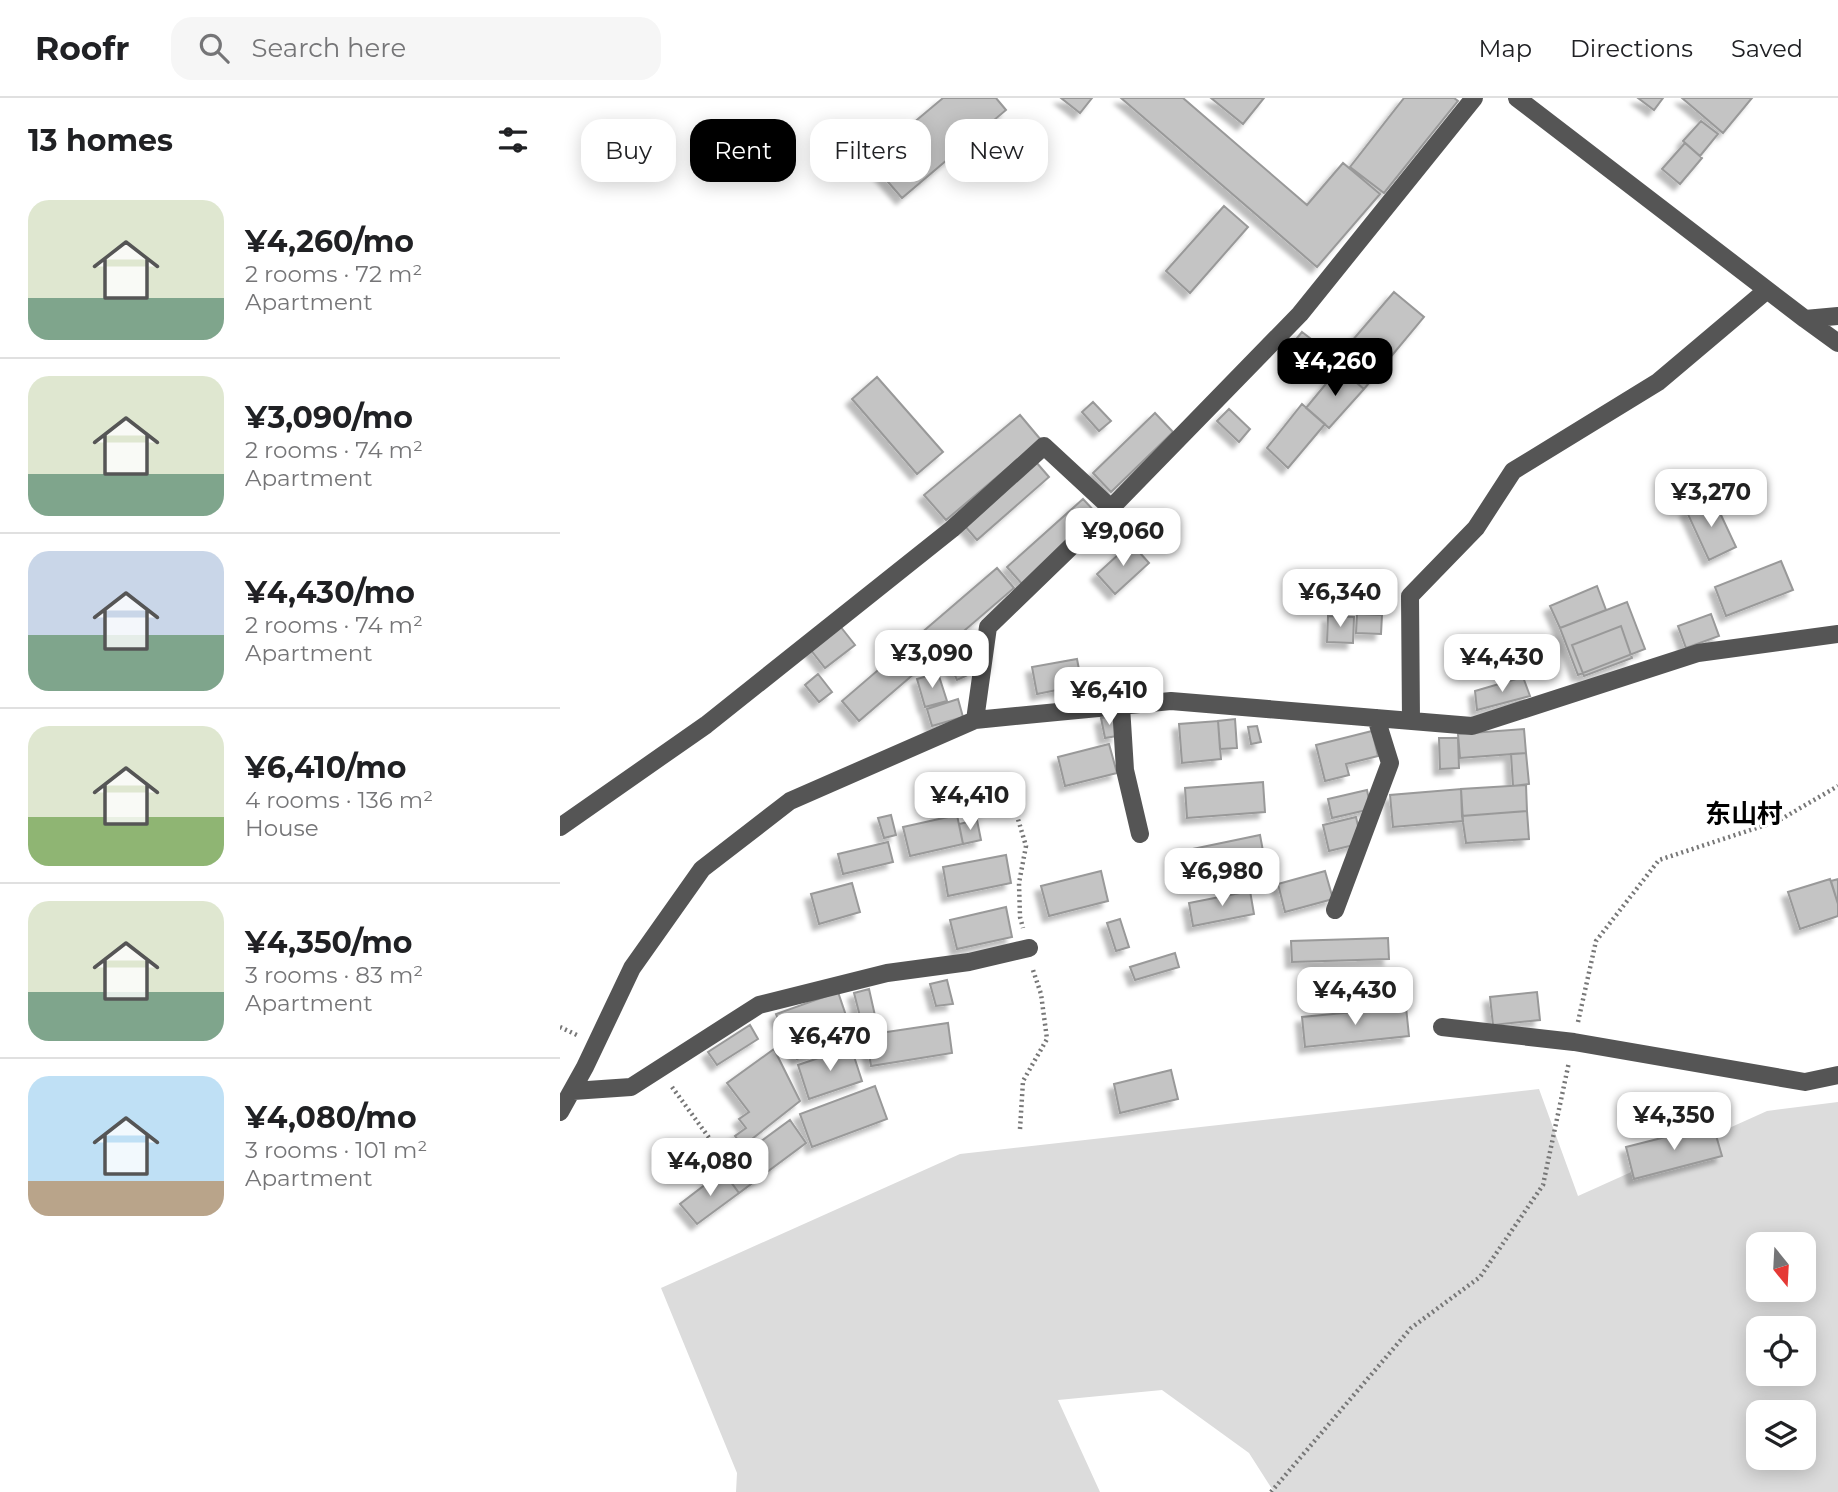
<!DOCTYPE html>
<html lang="en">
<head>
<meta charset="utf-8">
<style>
  :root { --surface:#fff; --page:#f6f6f6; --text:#202124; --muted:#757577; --line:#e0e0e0; --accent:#000 }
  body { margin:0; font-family:Montserrat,"Noto Sans SC",sans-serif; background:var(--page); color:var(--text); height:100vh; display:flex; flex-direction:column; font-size:26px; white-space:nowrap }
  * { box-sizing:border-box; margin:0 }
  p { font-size:23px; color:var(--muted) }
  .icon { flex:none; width:38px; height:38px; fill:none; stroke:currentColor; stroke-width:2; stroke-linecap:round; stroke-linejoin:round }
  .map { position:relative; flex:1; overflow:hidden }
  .side { display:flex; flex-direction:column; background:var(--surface); width:560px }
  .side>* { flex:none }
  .guide { position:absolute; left:21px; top:21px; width:665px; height:63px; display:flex; gap:14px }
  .needle { width:46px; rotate:162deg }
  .tools { position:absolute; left:1186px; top:1134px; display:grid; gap:14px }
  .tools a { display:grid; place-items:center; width:70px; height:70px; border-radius:14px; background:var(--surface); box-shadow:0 4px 18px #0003; font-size:35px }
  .price { position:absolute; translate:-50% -60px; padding:0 16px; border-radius:14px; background:#fff; color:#222; font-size:23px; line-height:46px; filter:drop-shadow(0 2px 4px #0008) }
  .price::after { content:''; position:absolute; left:50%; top:42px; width:21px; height:16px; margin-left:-10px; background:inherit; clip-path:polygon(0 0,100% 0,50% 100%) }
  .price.selected { background:var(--accent); color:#fff }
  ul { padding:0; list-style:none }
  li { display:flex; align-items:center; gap:21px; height:175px; padding:0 28px }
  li+li { border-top:2px solid var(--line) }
  li span { display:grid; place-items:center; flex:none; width:196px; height:140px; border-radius:21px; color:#555 }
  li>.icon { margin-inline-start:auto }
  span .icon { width:84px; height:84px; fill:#fffc; stroke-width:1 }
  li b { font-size:30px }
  h2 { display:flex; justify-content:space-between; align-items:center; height:84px; padding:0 28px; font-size:30px }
  .pill { padding:0 24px; border-radius:21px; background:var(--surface); box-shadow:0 4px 18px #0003; font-size:24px; line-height:63px }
  .pill.selected { background:var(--accent); color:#fff }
  header { display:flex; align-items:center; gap:42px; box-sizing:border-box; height:98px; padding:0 35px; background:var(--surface); border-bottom:2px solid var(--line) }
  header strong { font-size:33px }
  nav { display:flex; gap:38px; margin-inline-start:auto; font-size:24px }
  .search { width:490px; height:63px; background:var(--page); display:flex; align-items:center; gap:18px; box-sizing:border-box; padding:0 24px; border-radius:21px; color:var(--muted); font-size:26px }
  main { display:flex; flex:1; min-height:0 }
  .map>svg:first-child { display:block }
  .green { fill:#dcdcdc; fill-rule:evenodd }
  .building { fill:#c4c4c4; stroke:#999; stroke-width:2; filter:url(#shadow) }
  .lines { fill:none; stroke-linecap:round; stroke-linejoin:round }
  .path { stroke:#777; stroke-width:4.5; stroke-dasharray:2 3.5; stroke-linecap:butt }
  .minor { stroke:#555; stroke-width:18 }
  .labels { text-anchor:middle; stroke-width:5; stroke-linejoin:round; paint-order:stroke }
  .quarter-label { font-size:26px; font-weight:bold; fill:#000; stroke:#fff }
</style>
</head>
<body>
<header>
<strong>Roofr</strong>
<div class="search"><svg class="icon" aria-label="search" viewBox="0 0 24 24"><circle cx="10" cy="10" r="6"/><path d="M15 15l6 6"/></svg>Search here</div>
<nav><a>Map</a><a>Directions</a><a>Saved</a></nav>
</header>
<main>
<section class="side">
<h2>13 homes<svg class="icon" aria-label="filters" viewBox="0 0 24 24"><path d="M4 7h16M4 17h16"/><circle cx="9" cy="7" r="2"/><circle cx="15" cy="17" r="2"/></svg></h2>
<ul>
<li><span style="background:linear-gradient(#dfe7d0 70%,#7fa58c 0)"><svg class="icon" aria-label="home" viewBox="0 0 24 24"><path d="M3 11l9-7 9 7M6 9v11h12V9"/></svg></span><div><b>¥4,260/mo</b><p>2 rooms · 72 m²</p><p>Apartment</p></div></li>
<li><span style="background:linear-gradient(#dfe7d0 70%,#7fa58c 0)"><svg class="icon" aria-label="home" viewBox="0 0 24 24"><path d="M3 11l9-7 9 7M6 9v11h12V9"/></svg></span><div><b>¥3,090/mo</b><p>2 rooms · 74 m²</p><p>Apartment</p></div></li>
<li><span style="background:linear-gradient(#c9d6e8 60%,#7fa58c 0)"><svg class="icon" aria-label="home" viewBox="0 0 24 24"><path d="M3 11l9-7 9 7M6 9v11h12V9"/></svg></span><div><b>¥4,430/mo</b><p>2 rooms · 74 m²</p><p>Apartment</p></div></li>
<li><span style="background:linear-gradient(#dfe7d0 65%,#8fb573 0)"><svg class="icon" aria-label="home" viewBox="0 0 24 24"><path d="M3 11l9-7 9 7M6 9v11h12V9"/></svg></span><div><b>¥6,410/mo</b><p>4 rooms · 136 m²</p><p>House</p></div></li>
<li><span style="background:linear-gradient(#dfe7d0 65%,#7fa58c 0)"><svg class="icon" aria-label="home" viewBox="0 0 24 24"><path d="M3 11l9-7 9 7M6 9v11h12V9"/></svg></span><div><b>¥4,350/mo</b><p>3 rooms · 83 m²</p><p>Apartment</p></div></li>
<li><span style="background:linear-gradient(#bfe0f5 75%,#b9a48a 0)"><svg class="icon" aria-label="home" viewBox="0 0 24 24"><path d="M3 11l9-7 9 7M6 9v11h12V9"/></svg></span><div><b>¥4,080/mo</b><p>3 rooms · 101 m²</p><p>Apartment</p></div></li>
</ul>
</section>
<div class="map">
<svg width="1278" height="1394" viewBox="0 0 1278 1394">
  <defs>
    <filter id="shadow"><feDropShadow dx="-6" dy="6" stdDeviation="2" flood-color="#0004"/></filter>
  </defs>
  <rect width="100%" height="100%" fill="#fff"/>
  <path class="green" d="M979 991 1018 1098 1207 1013 1278 1004V1394H714L689 1355 602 1292 498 1302 540 1394H176L177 1375 101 1190 400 1056ZM1199 1146H1244V1192H1199ZM1199 1230H1244V1276H1199ZM1199 1314H1244V1360H1199Z"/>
  <path class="building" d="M383 0H436L446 12 342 100 309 62Z
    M501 0H532L520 15Z
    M561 0H623L747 107 783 65 820 96 757 169Z
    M651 0H704L683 26Z
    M844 0H894L898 3 824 95 790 69Z
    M1078 0H1103L1094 12Z
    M1122 0H1192L1163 35Z
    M1141 23 1158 36 1140 58 1123 43Z
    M1125 45 1142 60 1120 86 1102 71Z
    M664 108 688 129 630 195 606 173Z
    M834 194 864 219 804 291 773 265Z
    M742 234 772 257 762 270 732 246Z
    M779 270 804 291 769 330 746 310Z
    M317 279 383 354 357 376 292 301Z
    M533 304 551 323 539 333 522 314Z
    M742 306 765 326 728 370 707 350Z
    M669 311 690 331 679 344 657 323Z
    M595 315 613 334 551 394 533 375Z
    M460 317 481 342 386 422 364 397Z
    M476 364 489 379 417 442 404 427Z
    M1153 400 1176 449 1149 462 1126 412Z
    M523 401 538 417 462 486 447 469Z
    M571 445 589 465 555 496 537 476Z
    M1221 463 1233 492 1166 518 1155 489Z
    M437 470 454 490 299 623 282 603Z
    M1037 488 1046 512 1000 530 990 508Z
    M1067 504 1085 551 1018 577 1000 530Z
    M797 516 822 517 821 536 796 535Z
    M1151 516 1159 538 1126 550 1118 528Z
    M768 518 794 519 793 545 767 544Z
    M280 528 295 547 265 570 250 551Z
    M1061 528 1072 560 1024 578 1012 547Z
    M402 553 412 575 397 582 387 561Z
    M517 561 522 587 477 596 472 569Z
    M378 575 387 603 365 609 357 581Z
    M258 576 272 594 259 604 245 587Z
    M963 579 970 598 917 612 915 593Z
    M398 601 403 619 372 628 367 611Z
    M554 618 557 638 545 640 541 620Z
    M675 621 677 650 660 651 658 623Z
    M658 623 661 661 622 665 619 626Z
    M697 628 701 644 691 646 688 629Z
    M964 631 966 655 900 660 898 636Z
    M812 633 818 658 786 666 789 677 765 683 756 647Z
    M879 640H898L899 670 880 671Z
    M549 646 557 675 505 688 498 659Z
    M966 655 969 686 953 688 951 656Z
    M703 684 705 714 627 720 625 690Z
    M966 687 967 713 902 718 901 691Z
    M901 691 903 723 833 729 830 697Z
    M807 692 811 711 772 720 768 701Z
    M967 713 969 741 906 745 902 718Z
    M331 717 336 737 324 740 318 720Z
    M397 717 403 746 350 758 343 729Z
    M796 719 802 745 769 753 763 727Z
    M417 722 421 742 403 746 399 726Z
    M700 737 706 769 624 785 618 754Z
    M328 744 333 764 283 776 278 756Z
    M446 757 451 785 388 798 383 769Z
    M541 773 548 803 489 818 481 788Z
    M765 773 773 801 725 814 718 786Z
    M1270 781 1278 806V818L1240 831 1228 794Z
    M1278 781V806L1271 783Z
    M292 785 300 814 259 826 251 796Z
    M690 793 694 816 633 828 629 805Z
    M446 809 452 839 397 851 390 822Z
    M560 821 569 849 556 853 547 825Z
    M828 840 829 861 732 864 731 843Z
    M615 855 619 869 575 882 570 869Z
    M387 882 393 906 376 908 370 886Z
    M309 891 318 931 304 934 294 895Z
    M278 894 294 941 237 961 227 932 235 930 231 920 219 924 216 916Z
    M977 894 980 922 933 927 930 899Z
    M846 909 849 938 745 949 742 919Z
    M388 925 392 955 311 968 306 937Z
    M190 927 198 941 157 967 148 954Z
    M291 949 302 983 249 1001 238 967Z
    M214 951 240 1003 183 1048 175 1038 186 1030 179 1021 189 1014 167 985Z
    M611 972 618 1001 560 1015 554 986Z
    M315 988 327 1021 252 1049 240 1016Z
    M230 1022 246 1045 179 1095 162 1072Z
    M1153 1027 1162 1058 1074 1081 1066 1049Z
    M163 1073 179 1095 137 1126 120 1106Z"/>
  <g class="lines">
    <path class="path" d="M455 711 466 748 459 785 460 819 463 830
      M1018 924 1036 843 1099 762 1218 723 1278 688
      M0 929 19 938
      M112 989 169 1067
      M460 1031 463 983 487 941 481 896 472 869
      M711 1394 851 1230 920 1179 983 1087 1009 964"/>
    <path class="minor" d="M957 0 1245 221 1278 218
      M1245 221 1278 245
      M561 608 565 672 580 736
      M415 622 428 529 551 410 740 216 914 0
      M851 623 850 498 916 430 953 373 1098 284 1207 192
      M0 729 146 627 392 431 484 348 551 410
      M775 812 830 665 816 620
      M882 929 1014 944 1245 984 1278 977
      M13 993 71 989 199 907 327 875 409 864 469 850
      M0 1014 25 969 72 870 142 771 230 703 415 622 611 603 912 628 1138 555 1278 536"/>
  </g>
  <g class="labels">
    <g class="quarter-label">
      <text x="1184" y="725">东山村</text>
    </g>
  </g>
</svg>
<div class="tools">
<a><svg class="needle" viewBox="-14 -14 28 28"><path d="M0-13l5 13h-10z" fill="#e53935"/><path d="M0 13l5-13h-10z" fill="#757577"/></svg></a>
<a><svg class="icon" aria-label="locate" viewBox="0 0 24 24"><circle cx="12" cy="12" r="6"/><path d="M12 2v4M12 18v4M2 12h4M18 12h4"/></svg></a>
<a><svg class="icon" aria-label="layers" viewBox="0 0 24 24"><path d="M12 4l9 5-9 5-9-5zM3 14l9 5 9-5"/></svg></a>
</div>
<b class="price selected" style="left:775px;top:300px">¥4,260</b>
<b class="price" style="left:1151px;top:431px">¥3,270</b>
<b class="price" style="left:563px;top:470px">¥9,060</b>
<b class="price" style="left:780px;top:531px">¥6,340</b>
<b class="price" style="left:372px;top:592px">¥3,090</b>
<b class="price" style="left:942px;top:596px">¥4,430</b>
<b class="price" style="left:549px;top:629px">¥6,410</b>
<b class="price" style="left:410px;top:734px">¥4,410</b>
<b class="price" style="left:662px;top:810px">¥6,980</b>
<b class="price" style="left:795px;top:929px">¥4,430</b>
<b class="price" style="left:270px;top:975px">¥6,470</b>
<b class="price" style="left:1114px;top:1054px">¥4,350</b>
<b class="price" style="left:150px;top:1100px">¥4,080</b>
<div class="guide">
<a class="pill">Buy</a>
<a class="pill selected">Rent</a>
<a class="pill">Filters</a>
<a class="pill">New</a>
</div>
</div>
</main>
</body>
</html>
